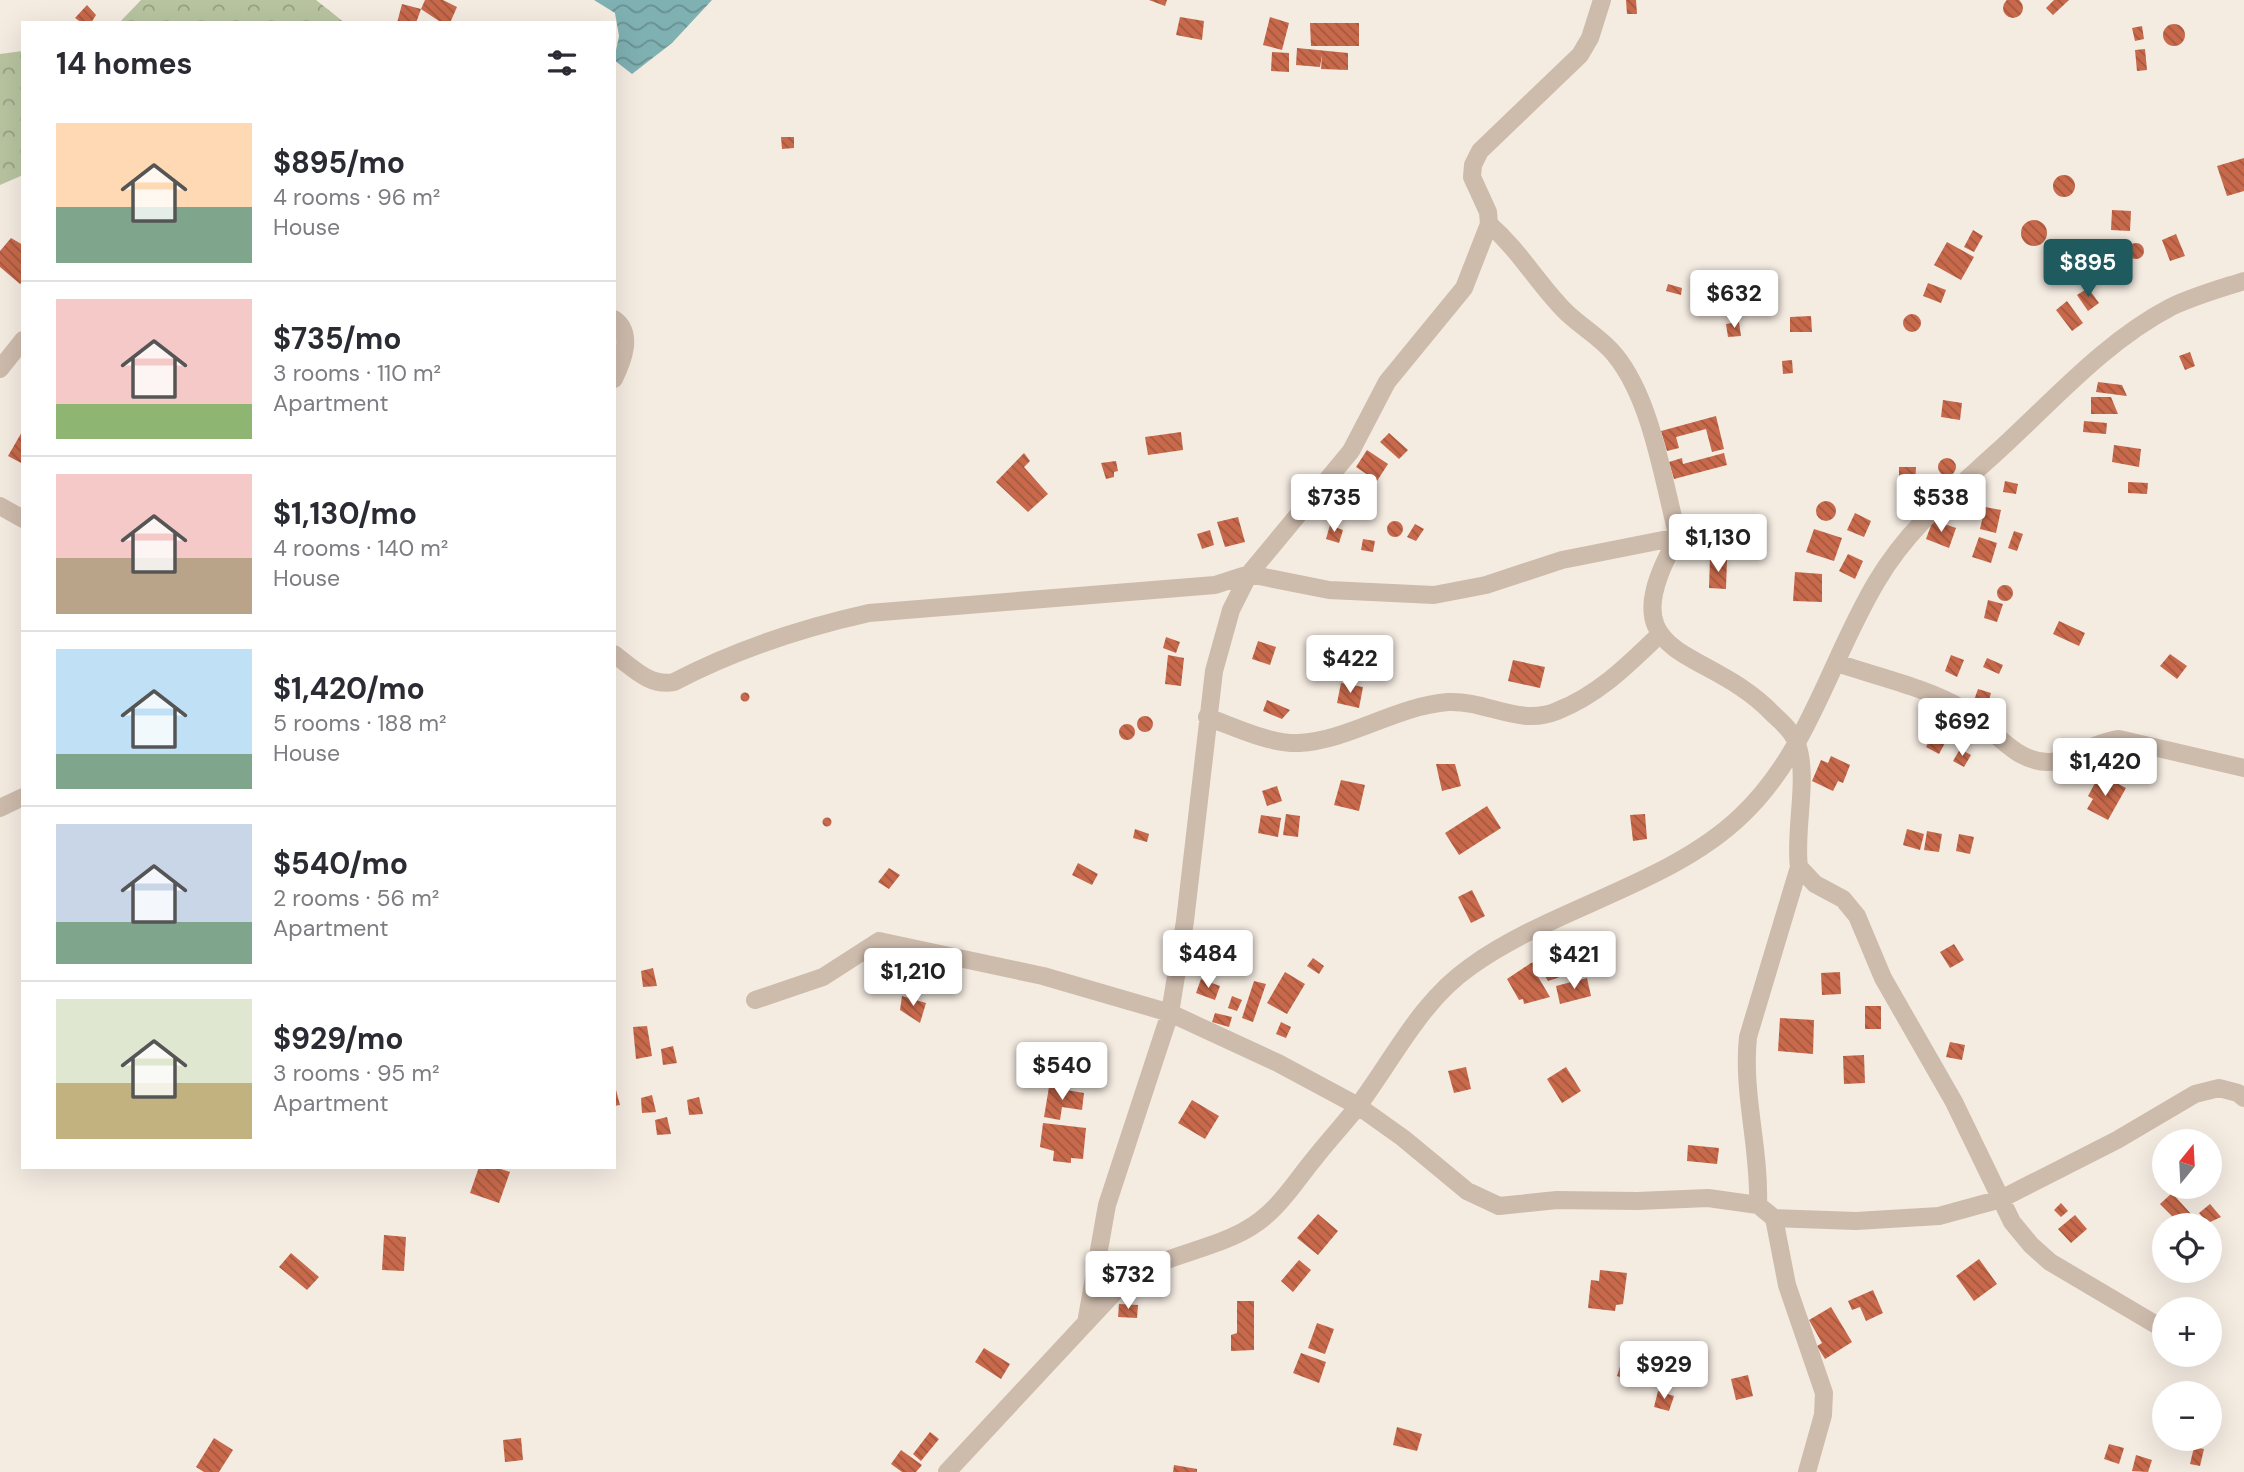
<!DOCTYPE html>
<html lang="en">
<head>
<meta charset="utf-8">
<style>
  :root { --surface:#fff; --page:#f7f7f7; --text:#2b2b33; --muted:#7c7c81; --line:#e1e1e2; --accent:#1f5a5e }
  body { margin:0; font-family:"DM Sans",sans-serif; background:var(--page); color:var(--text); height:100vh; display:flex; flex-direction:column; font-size:26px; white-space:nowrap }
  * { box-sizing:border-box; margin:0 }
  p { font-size:23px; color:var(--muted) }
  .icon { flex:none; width:38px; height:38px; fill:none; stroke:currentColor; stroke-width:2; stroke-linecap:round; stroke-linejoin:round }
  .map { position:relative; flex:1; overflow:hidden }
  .panel { position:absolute; left:21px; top:21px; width:595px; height:1148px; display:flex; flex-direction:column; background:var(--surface); border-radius:0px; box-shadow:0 7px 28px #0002 }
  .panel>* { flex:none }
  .needle { width:46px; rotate:18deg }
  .controls { position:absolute; left:2152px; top:1129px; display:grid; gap:14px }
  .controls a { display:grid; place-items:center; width:70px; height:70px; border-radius:50%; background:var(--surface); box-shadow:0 7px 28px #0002; font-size:35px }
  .price { position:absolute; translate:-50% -60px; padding:0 16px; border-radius:7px; background:#fff; color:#222; font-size:23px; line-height:46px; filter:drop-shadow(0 2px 4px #0008) }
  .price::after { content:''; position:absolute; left:50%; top:42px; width:21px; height:16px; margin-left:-10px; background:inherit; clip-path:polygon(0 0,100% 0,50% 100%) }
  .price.selected { background:var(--accent); color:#fff }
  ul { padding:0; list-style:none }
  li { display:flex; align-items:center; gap:21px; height:175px; padding:0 35px }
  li+li { border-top:2px solid var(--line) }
  li span { display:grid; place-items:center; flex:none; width:196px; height:140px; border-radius:0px; color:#555 }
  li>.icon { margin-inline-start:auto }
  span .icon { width:84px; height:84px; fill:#fffc; stroke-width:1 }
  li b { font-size:30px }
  h2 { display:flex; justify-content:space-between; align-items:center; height:84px; padding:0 35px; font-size:30px }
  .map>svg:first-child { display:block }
  .forest { fill:url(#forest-crowns) }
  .water { fill:url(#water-waves) }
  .building { fill:url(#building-back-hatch) }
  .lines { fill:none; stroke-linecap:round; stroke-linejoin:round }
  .minor { stroke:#cdbbac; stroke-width:18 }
</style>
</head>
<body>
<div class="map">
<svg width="2244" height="1472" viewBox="0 0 2244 1472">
  <defs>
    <pattern id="forest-crowns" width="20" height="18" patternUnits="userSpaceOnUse" patternTransform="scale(1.75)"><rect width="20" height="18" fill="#b8c4a0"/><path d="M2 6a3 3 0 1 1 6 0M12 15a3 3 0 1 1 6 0" fill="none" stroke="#97a083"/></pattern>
    <pattern id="water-waves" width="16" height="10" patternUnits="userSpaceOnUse" patternTransform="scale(1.75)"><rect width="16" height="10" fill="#7fb0b2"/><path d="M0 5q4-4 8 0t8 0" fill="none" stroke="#699091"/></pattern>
    <pattern id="building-back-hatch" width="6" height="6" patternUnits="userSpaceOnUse" patternTransform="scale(1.75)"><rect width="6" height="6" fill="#c8694b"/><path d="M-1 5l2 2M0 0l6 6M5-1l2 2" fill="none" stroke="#a4573f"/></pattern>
  </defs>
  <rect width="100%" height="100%" fill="#f4ebe1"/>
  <path class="forest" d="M141 0H316L345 23H119Z
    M23 51V175L0 185V54Z"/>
  <path class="water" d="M594 0H712L672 43 632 74 614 60 619 36 615 13Z"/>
  <path class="building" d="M2003 8a10 10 0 1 1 20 0a10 10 0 1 1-20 0Z
    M425 0H443L457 7 450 23H442L421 9Z
    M1149 0H1167L1165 6Z
    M1626 0H1636L1637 14H1627Z
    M2054 0H2069L2053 15 2046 8Z
    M402 4 421 9 416 23H397Z
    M87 5 96 15 91 23H82L75 18Z
    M1180 17 1204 21 1202 40 1176 35Z
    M1270 17 1289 23 1282 50 1263 45Z
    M1310 23H1359V46H1311Z
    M2163 35a11 11 0 1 1 22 0a11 11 0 1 1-22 0Z
    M2142 26 2144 39 2135 41 2132 28Z
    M1297 48 1348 53V70L1321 69 1322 55 1320 67 1296 65Z
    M2145 49 2147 70 2137 71 2135 50Z
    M1272 52 1289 53V72L1271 71Z
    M781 137H794V148L782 149Z
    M2244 158V191L2227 196 2217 166Z
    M2053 186a11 11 0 1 1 22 0a11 11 0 1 1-22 0Z
    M2112 210 2131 211 2130 231 2111 230Z
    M2021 233a13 13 0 1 1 26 0a13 13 0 1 1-26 0Z
    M1973 230 1983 236 1974 252 1964 247Z
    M2176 234 2185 256 2170 261 2162 240Z
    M11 238 23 245V281L20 284 0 267V251Z
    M1947 242 1974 257 1961 280 1934 265Z
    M2128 251a8 8 0 1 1 16 0a8 8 0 1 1-16 0Z
    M2094 258a11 11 0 1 1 22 0a11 11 0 1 1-22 0Z
    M1928 283 1946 290 1941 303 1923 296Z
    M1668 284 1682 288 1681 295 1666 291Z
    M2088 288 2099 303 2088 311 2077 295Z
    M2067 301 2083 323 2072 331 2056 310Z
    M1903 323a9 9 0 1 1 18 0a9 9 0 1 1-18 0Z
    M1811 316 1812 332H1790V317Z
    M1739 322 1741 336 1728 337 1726 324Z
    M2190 352 2195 366 2185 370 2179 356Z
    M1792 360 1793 373 1783 374 1782 361Z
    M2098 382 2122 385 2127 396 2096 392Z
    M2091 397H2111L2118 414H2091Z
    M1943 400 1962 403 1960 420 1941 417Z
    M1716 416 1724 449 1712 452 1706 429 1676 437 1679 448 1667 451 1661 431Z
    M2084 421 2107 423 2106 434 2083 432Z
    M23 430V464L8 456Z
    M1181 432 1183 450 1148 455 1145 437Z
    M1389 433 1408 450 1399 459 1380 442Z
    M2114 445 2141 449 2139 467 2112 462Z
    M1367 450 1388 464 1377 481 1356 467Z
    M1024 453 1030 461 1024 467 1048 494 1028 512 996 482Z
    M1724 453 1727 465 1674 479 1669 462 1682 458 1683 464Z
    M1938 467a9 9 0 1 1 18 0a9 9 0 1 1-18 0Z
    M1116 461 1118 471 1114 472V477L1106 479 1101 463Z
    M1899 467H1916L1915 485H1899Z
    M2005 481 2018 484 2016 494 2003 492Z
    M2128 482 2148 483 2147 494 2128 493Z
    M1816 511a10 10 0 1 1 20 0a10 10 0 1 1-20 0Z
    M1985 507 2001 510 1996 533 1980 529Z
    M1855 513 1871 521 1864 537 1847 530Z
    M1238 517 1245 542 1225 547 1217 522Z
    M1933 520 1956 528 1949 548 1926 539Z
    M1387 529a8 8 0 1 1 16 0a8 8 0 1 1-16 0Z
    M1415 524 1424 529 1416 541 1407 537Z
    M1330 525 1343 530 1339 543 1326 539Z
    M1814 529 1842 538 1834 561 1806 552Z
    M1210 530 1214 545 1202 549 1197 534Z
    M2014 531 2023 534 2017 551 2008 548Z
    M1979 537 1997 543 1991 563 1972 557Z
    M1363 539 1375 541 1373 552 1361 550Z
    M1848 554 1863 561 1855 579 1839 571Z
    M1710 558 1727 559 1726 589 1709 588Z
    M1795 572 1822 574V602L1793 601Z
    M1997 593a8 8 0 1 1 16 0a8 8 0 1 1-16 0Z
    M1988 600 2003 604 1997 622 1984 618Z
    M2059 621 2085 633 2079 646 2053 634Z
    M1166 637 1180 642 1176 653 1163 648Z
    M1258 641 1276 647 1270 665 1252 659Z
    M2170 654 2187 666 2177 679 2160 666Z
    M1168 655 1184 658 1181 686 1165 684Z
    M1951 655 1964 660 1957 677 1945 671Z
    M1987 658 2003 665 1999 674 1983 667Z
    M1513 660 1545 667 1540 688 1508 681Z
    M1341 683 1363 687 1359 708 1337 703Z
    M1978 689 1991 693 1987 708 1973 703Z
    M740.5 697a4.5 4.5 0 1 1 9 0a4.5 4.5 0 1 1-9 0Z
    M1267 700 1290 710 1282 719 1263 711Z
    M1137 724a8 8 0 1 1 16 0a8 8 0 1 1-16 0Z
    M1119 732a8 8 0 1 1 16 0a8 8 0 1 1-16 0Z
    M1933 734 1946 741 1939 754 1926 747Z
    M1960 749 1971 755 1964 767 1953 761Z
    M1831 756 1850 765 1843 783 1838 781 1833 791 1812 781 1821 760 1828 763Z
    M1436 764H1455L1461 786 1442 791Z
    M2105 777 2126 788 2108 820 2087 809 2093 799 2088 796 2095 783 2100 786Z
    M1341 780 1365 785 1359 811 1334 805Z
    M1277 786 1282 801 1267 806 1262 791Z
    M1487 806 1501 828 1459 855 1445 833Z
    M1286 814 1300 816 1298 837 1283 835Z
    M1645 814 1647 839 1633 841 1630 815Z
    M1261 815 1281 818 1278 837 1258 833Z
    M822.5 822a4.5 4.5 0 1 1 9 0a4.5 4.5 0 1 1-9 0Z
    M1135 829 1149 834 1147 842 1133 838Z
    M1907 829 1924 834 1920 850 1903 845Z
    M1927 831 1942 834 1939 852 1924 850Z
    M1959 834 1974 837 1970 854 1956 851Z
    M1078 863 1098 874 1092 885 1072 875Z
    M889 868 900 875 889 889 878 882Z
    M1472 890 1485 916 1471 923 1458 897Z
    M1954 944 1964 960 1950 968 1940 952Z
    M1571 950 1578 971 1548 981 1545 976 1537 975 1550 997 1524 1004 1523 999 1519 1000 1507 979 1531 963Z
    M1313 958 1324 966 1319 974 1307 966Z
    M653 968 657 986 643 987 641 971Z
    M1285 972 1305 984 1287 1014 1267 1003Z
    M1840 972 1841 994 1822 995 1821 973Z
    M1587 978 1591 996 1560 1004 1556 986Z
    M1201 979 1220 986 1215 1000 1196 993Z
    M1254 981 1266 984 1253 1022 1242 1018Z
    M902 996 926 1003 920 1023 900 1010Z
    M1232 996 1242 1000 1237 1011 1228 1008Z
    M1865 1006H1881V1029H1865Z
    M1215 1013 1232 1017 1229 1027 1212 1022Z
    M1780 1018 1814 1020 1813 1054 1778 1051Z
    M1281 1022 1291 1027 1286 1038 1276 1034Z
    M647 1026 652 1056 636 1059 633 1027Z
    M1950 1042 1965 1045 1962 1060 1946 1057Z
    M1044 1043 1071 1047 1068 1063 1041 1059Z
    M673 1046 677 1063 663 1065 661 1049Z
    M1864 1055 1865 1083 1844 1084 1843 1056Z
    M1466 1067 1471 1089 1454 1093 1448 1071Z
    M1566 1067 1581 1091 1562 1103 1547 1079Z
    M614 1086H615L620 1105 614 1106Z
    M1049 1087 1084 1093 1082 1110 1062 1107 1060 1120 1044 1117Z
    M652 1095 656 1112 642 1113 641 1098Z
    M699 1097 703 1114 689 1115 687 1100Z
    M1192 1100 1219 1116 1205 1139 1178 1123Z
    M667 1117 671 1134 657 1135 655 1120Z
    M1043 1123 1086 1128 1083 1159 1071 1158V1163L1053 1161 1054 1151 1040 1147Z
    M1688 1145 1719 1148 1717 1164 1687 1161Z
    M479 1167H495L510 1172 499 1203 470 1193Z
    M2172 1193 2192 1215 2181 1225 2160 1204Z
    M2061 1203 2068 1211 2061 1217 2054 1210Z
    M2210 1204 2221 1217 2208 1223 2199 1213Z
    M1318 1214 1338 1231 1318 1255 1297 1238Z
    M2075 1215 2087 1229 2071 1243 2058 1229Z
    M384 1235 406 1237 404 1271 382 1270Z
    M291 1253 319 1277 307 1290 279 1267Z
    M1979 1259 1997 1284 1974 1301 1956 1276Z
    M1299 1260 1311 1270 1293 1292 1281 1281Z
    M1600 1270 1627 1273 1623 1304 1616 1305 1615 1311 1588 1308 1591 1280 1599 1281Z
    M1873 1290 1883 1313 1866 1321 1860 1307 1852 1310 1848 1301Z
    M1237 1301H1254V1350L1231 1351V1335L1237 1333Z
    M1119 1304 1138 1305 1137 1318 1118 1317Z
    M1831 1307 1852 1342 1825 1359 1817 1346 1822 1343 1809 1320Z
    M1317 1323 1334 1329 1325 1354 1308 1348Z
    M984 1348 1010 1364 1001 1379 975 1362Z
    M1301 1353 1326 1362 1319 1383 1293 1373Z
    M1622 1360 1637 1365 1632 1381 1617 1376Z
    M1748 1375 1753 1396 1736 1400 1731 1379Z
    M1658 1391 1674 1396 1669 1411 1654 1407Z
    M1397 1427 1422 1434 1417 1451 1393 1445Z
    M930 1432 939 1439 921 1461 913 1454Z
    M214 1438 233 1450 219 1472H204L196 1467Z
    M521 1438 523 1460 505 1462 503 1440Z
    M2109 1444 2124 1448 2119 1464 2104 1459Z
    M2194 1447 2204 1449 2200 1466 2190 1464Z
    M901 1450 922 1465 916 1472H902L891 1464Z
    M2136 1455 2152 1460 2148 1472 2132 1471Z
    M1174 1465 1197 1469V1472H1173Z"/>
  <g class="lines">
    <path class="minor" d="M1489 224C1519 250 1536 281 1563 309 1579 326 1601 337 1615 355 1652 400 1663 481 1678 537 1604 665 1707 643 1774 715 1782 722 1794 734 1797 744 1809 778 1794 831 1799 867L1815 884 1843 899 1857 916 1883 978 1954 1102 2012 1222 2031 1245 2050 1262 2165 1330
      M614 319C634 333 623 360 614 379
      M0 369 23 340
      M0 506 23 519
      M614 654C633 668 650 687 674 682 735 650 802 628 869 613L1215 585 1249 574 1329 590 1434 595 1486 585 1562 560 1678 537
      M1837 663C1878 677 1925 687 1963 709 1991 725 2013 762 2048 762 2067 762 2093 742 2119 739L2244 768
      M1207 717C1235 727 1269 744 1299 743 1350 740 1396 706 1448 702 1487 700 1519 727 1557 711 1598 695 1628 665 1659 635
      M0 808 23 797
      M755 1000 823 977 879 941 1043 976 1170 1013 1278 1063 1358 1106 1403 1138 1467 1191 1499 1206 1557 1200 1637 1201 1708 1198 1758 1205 1774 1218 1856 1221 1939 1216 2001 1199 2117 1140 2195 1094 2219 1088 2238 1093 2244 1098
      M1758 1205C1760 1148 1742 1093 1748 1037L1799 867
      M1774 1218 1787 1285 1824 1393 1823 1415 1807 1472
      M1086 1323 1107 1205 1170 1013 1185 921 1214 671 1231 610 1249 574 1351 451 1387 382 1464 288 1489 224 1488 212 1472 177 1473 165 1480 151 1580 55 1590 38 1602 0
      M947 1472 1123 1283C1167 1249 1227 1252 1269 1213 1286 1198 1299 1177 1314 1159 1328 1141 1344 1124 1358 1106 1394 1058 1420 1002 1470 967 1551 908 1669 885 1741 816 1809 752 1830 659 1877 581 1909 527 1952 493 1998 451 2053 401 2104 342 2171 307 2194 296 2219 289 2244 281"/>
  </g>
</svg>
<div class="controls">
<a><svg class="needle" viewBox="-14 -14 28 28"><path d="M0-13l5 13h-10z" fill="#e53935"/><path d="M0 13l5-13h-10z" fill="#7c7c81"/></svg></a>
<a><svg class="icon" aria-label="locate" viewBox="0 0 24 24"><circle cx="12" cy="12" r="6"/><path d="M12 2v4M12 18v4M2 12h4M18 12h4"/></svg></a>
<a>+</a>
<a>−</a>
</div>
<b class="price selected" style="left:2088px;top:299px">$895</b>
<b class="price" style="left:1734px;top:330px">$632</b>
<b class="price" style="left:1334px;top:534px">$735</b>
<b class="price" style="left:1941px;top:534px">$538</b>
<b class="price" style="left:1718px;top:574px">$1,130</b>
<b class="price" style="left:1350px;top:695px">$422</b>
<b class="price" style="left:1962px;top:758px">$692</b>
<b class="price" style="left:2105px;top:798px">$1,420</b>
<b class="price" style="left:1208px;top:990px">$484</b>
<b class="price" style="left:1574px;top:991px">$421</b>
<b class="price" style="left:913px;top:1008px">$1,210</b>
<b class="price" style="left:1062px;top:1102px">$540</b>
<b class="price" style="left:1128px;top:1311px">$732</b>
<b class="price" style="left:1664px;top:1401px">$929</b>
<section class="panel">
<h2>14 homes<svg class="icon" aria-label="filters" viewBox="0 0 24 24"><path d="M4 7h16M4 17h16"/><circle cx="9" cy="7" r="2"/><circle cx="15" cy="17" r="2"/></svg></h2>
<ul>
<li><span style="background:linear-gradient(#ffd9b3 60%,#7fa58c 0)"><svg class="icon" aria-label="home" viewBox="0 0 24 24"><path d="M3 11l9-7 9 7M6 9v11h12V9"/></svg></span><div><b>$895/mo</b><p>4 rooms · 96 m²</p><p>House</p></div></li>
<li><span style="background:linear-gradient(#f6c9c9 75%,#8fb573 0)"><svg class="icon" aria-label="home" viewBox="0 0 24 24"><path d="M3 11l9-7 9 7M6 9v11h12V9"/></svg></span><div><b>$735/mo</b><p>3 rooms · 110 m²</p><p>Apartment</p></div></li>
<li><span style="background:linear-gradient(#f6c9c9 60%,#b9a48a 0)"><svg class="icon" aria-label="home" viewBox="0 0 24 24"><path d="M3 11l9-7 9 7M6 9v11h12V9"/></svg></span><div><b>$1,130/mo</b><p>4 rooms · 140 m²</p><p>House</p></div></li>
<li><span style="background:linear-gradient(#bfe0f5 75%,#7fa58c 0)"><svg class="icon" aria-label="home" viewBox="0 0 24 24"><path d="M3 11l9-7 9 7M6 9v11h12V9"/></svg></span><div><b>$1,420/mo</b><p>5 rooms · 188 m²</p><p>House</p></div></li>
<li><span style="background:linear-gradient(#c9d6e8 70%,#7fa58c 0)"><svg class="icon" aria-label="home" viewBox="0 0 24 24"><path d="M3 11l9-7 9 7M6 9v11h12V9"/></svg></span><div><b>$540/mo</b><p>2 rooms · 56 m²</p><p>Apartment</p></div></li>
<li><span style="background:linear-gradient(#dfe7d0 60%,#c2b280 0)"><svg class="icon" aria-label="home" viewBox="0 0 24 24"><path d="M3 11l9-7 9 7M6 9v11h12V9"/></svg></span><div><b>$929/mo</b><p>3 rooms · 95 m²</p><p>Apartment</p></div></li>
</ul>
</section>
</div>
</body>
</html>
